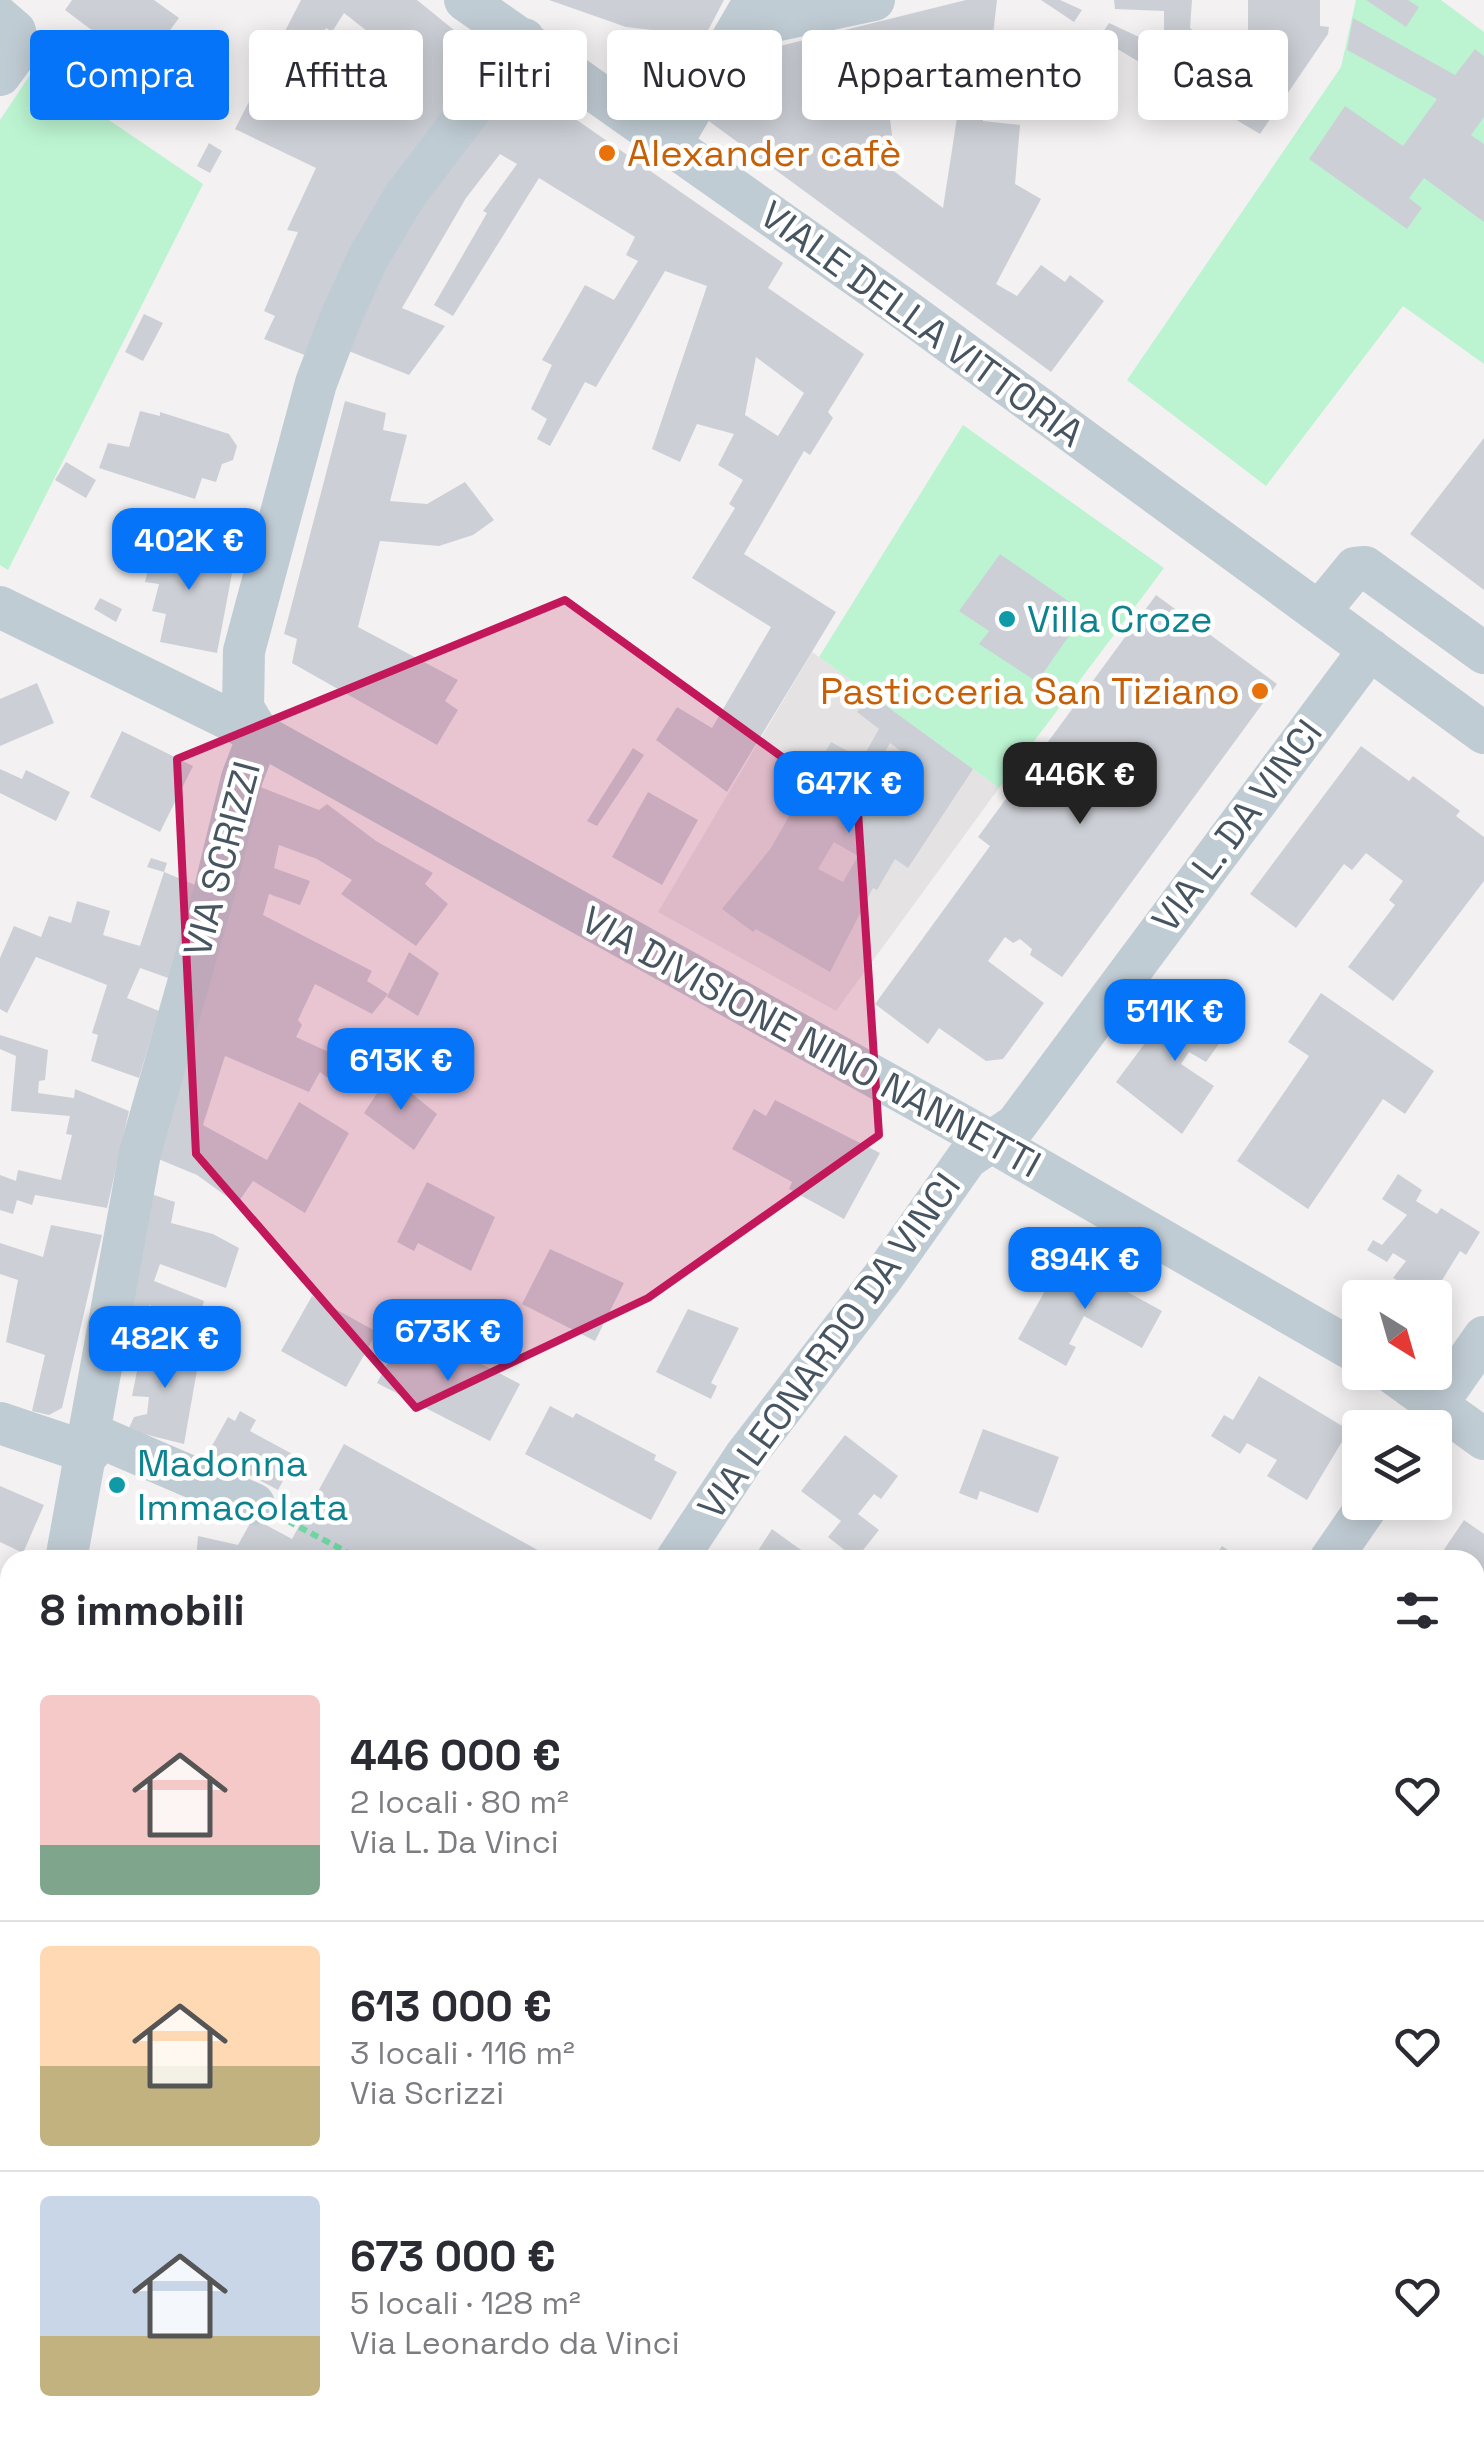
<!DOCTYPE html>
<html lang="it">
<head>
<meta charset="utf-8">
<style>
  :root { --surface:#fff; --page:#f7f7f7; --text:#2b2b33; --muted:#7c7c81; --line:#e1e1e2; --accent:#0674f8 }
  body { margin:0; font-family:"Space Grotesk",sans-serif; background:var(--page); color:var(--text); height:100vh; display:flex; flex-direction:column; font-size:38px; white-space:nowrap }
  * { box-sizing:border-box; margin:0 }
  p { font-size:32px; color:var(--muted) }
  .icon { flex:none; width:55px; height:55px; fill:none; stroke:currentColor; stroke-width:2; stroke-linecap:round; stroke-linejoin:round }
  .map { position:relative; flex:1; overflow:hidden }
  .details { position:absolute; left:0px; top:1550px; width:1485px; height:892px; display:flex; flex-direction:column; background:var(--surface); border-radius:30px 30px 0 0; box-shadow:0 5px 25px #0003 }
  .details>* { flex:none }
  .hud { position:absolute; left:30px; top:30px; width:1425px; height:90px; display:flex; gap:20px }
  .needle { width:65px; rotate:143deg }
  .tools { position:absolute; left:1342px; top:1280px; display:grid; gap:20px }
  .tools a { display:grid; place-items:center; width:110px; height:110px; border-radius:10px; background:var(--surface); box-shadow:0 5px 25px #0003; font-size:50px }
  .price { position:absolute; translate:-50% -85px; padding:0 22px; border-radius:20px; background:var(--accent); color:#fff; font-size:32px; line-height:65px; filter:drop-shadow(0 2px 5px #0008) }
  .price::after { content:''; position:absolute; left:50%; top:60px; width:30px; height:22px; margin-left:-15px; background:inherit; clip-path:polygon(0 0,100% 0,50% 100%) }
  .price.active { background:#222; color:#fff }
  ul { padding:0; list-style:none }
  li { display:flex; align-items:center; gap:30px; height:250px; padding:0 40px }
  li+li { border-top:2px solid var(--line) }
  li span { display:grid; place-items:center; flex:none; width:280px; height:200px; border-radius:10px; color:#555 }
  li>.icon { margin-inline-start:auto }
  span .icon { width:120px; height:120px; fill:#fffc; stroke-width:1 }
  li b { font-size:42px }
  h2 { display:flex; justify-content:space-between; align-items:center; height:120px; padding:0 40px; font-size:42px }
  .chip { padding:0 35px; border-radius:10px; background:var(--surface); box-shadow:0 5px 25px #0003; font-size:35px; line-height:90px }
  .chip.active { background:var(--accent); color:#fff }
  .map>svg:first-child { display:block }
  .education { fill:#e5e2e3 }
  .green { fill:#bcf4d1 }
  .building { fill:#ccd0d6; fill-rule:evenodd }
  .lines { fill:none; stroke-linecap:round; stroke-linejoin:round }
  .path { stroke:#70d6a2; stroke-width:6; stroke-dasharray:8 5; stroke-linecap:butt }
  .minor { stroke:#c0ccd4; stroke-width:42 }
  .major { stroke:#aec1d2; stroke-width:55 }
  .marked { fill:#c2185b; fill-opacity:0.2; stroke:#c2185b; stroke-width:8; stroke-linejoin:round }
  .food-dot { fill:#e8710a; stroke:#fff; stroke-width:4 }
  .culture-dot { fill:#0f9aa8; stroke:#fff; stroke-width:4 }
  .labels { text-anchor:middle; stroke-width:9; stroke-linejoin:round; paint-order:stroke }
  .food-label { font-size:38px; fill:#c56008; stroke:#fff; text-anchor:start }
  .street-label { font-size:38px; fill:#475561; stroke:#fff }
  .culture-label { font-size:38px; fill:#0d838f; stroke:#fff; text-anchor:start }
</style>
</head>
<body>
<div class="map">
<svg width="1484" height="2441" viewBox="0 0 1484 2441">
  <rect width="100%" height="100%" fill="#f3f1f1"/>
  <path class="education" d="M812 652 999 788 836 1011 658 912Z"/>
  <path class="green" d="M1356 0H1441L1484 32V364L1403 306 1266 486 1127 380 1341 67Z
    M34 69 203 184 8 570 0 565V120Z
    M963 425 1164 568 999 788 819 657Z"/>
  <path class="building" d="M72 0H154L179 18 142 68 65 10Z
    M301 0H417L486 56 307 356 264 339 275 316 264 311 298 232 287 230 316 168 235 129ZM344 13 395 53 348 119 295 94 326 28 332 32Z
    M549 0H724L705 36 626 27Z
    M966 0H997L983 121 1020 125 1015 184 1041 199 996 284 1017 296 1041 265 1065 282 1070 275 1104 301 1051 372 706 119 740 56ZM904 38 907 54 967 53 943 208 887 166 892 134 887 98 854 51Z
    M1041 0H1060L1082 10 1074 22Z
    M1114 0H1192L1190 28 1204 38 1201 44 1234 64 1248 40V0H1320V26L1329 27 1328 34 1260 134 1099 38 1109 23 1167 50 1172 38 1164 34V11L1115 9Z
    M1366 0H1408L1419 7 1406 27Z
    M1353 18 1455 75 1475 49 1484 56V117L1471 135 1484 144V222L1424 178 1409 198 1422 208 1407 229 1309 159 1345 106 1403 146 1437 99 1347 50Z
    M509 73 783 263 768 288 864 354 828 412 833 418 810 455 804 451 744 554 836 612 727 792 656 740 677 707 712 728 771 627 692 578 735 508 729 504 743 480 718 465 734 434 697 424 680 462 652 449 707 286 665 271 596 387 585 382 550 446 537 439 547 419 531 409 552 365 542 360 585 285 614 300 638 261 626 255 635 237 539 178 453 316 434 305 487 213 483 211 517 164 500 154 466 198 402 308 445 326 409 375 346 350 379 266ZM756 357 804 393 778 436 745 415Z
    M209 143 222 151 210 173 197 166Z
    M144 314 163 323 143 361 125 352Z
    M345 401 386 413 383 430 407 435 390 501 427 504 465 482 494 520 473 535 439 546 380 541 358 627 458 680 445 701 458 710 437 745 292 663 297 639 284 634Z
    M140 411 160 416V412L229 434 237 446 233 460 222 464 216 482 202 478 195 499 99 468 108 443 129 447Z
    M1484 438V590L1410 534Z
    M66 462 96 480 86 498 55 480Z
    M156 537 199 544 218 556 217 563 233 568 217 653 160 642 166 614 152 611 159 584 145 582Z
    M1000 554 1087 614 1090 624 1084 631 1073 630 1037 682 979 644 989 631 959 611Z
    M1156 595 1277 684 1062 977 1030 955 1032 949 1020 939 1013 943 1005 937 988 961 1044 1003 1003 1059 986 1061 939 1028 928 1044 875 1004 990 846 978 837Z
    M100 598 122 609 116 622 94 609Z
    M37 683 54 723 0 746V699Z
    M870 694 973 769 908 868 895 859 877 890 873 888 830 972 756 929 753 932 722 909 771 848 831 742 862 759 879 729 857 712ZM890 743 922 767 901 797 870 779ZM834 842 858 856 843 882 818 869Z
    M122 731 193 766 160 832 90 797Z
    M1361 746 1409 781 1413 776 1460 811 1456 816 1484 837V881L1393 1001 1348 967 1395 905 1389 900 1403 881 1366 853 1352 870 1344 864 1296 928 1250 894Z
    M633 748 644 755 597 826 587 821Z
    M0 769 22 779 26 770 70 792 56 821 0 793Z
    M258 786 319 810 327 804 376 841 433 873 425 884 448 904 416 946 341 894 352 880 317 859 279 845 274 868 310 881 300 905 269 894 263 915 372 971 367 981 388 994 372 1014 315 984 298 1020 302 1025 296 1037 344 1059 332 1081 320 1072 309 1092 225 1056 203 1125 267 1160 299 1102 349 1133 305 1213 253 1181 237 1204 197 1175 151 1156Z
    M648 792 698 820 662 885 612 857Z
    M151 858 167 863 164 872 200 887 171 979 140 968 127 998 159 1011 139 1078 91 1061 98 1035 92 1033 107 985 36 957 7 1013 0 1009V958L14 926 41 937 49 916 71 923 77 901 110 911 103 935 140 946 164 872 147 867Z
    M409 952 439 973 418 1016 387 997Z
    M1321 993 1434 1071 1405 1114 1383 1099 1308 1209 1237 1161 1309 1056 1288 1042Z
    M1181 995 1230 1028 1206 1062 1189 1052 1181 1064 1214 1086 1182 1134 1116 1082Z
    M0 1035 48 1050 45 1080 39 1081 38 1093 74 1098 75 1089 129 1111 107 1208 35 1195 32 1205 17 1200 13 1214 0 1210V1175L16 1181 18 1170 61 1180 72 1135 66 1134 70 1116 11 1111 16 1056 0 1049Z
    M429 1043 453 1058 429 1094 406 1079Z
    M389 1075 437 1114 414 1150 364 1113Z
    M775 1100 880 1153 844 1219 789 1189 792 1182 732 1149 754 1109 766 1116Z
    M1398 1174 1422 1190 1416 1201 1437 1214 1441 1208 1480 1232 1466 1255 1460 1251 1431 1298 1393 1278 1406 1261 1393 1253 1387 1262 1367 1250 1373 1240 1382 1245 1407 1215 1382 1199Z
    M427 1182 495 1217 471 1271 418 1243 414 1251 397 1242Z
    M151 1194 175 1202 171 1223 213 1234 239 1248 226 1288 160 1264 154 1281 204 1301 197 1324 149 1305 145 1320 119 1317Z
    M51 1225 102 1235 62 1408 49 1415 32 1411 45 1355 6 1342 18 1280 0 1274V1243L43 1257Z
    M550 1249 624 1283 595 1341 522 1304Z
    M1064 1257 1162 1311 1142 1348 1084 1316 1069 1344 1076 1347 1066 1366 1018 1339Z
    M312 1296 377 1332 346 1387 281 1351Z
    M688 1309 739 1328 711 1383 717 1386 711 1399 656 1372Z
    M407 1326 520 1384 490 1441 377 1383Z
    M143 1341 200 1353 184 1444 128 1430 134 1417 147 1414 149 1397 132 1396Z
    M1259 1376 1349 1430 1307 1500 1267 1476 1277 1460 1247 1443 1240 1454 1211 1436 1224 1415 1233 1420Z
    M550 1406 573 1418 576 1413 656 1455 654 1460 677 1472 651 1520 525 1454Z
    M240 1411 256 1420 250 1431 296 1456 278 1490 208 1453 228 1417 235 1421Z
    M983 1429 1059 1457 1038 1513 980 1491 977 1500 959 1493Z
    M845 1435 898 1476 881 1499 874 1494 858 1514 879 1530 856 1559 828 1537 841 1521 801 1491Z
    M344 1444 556 1560H196L198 1536 238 1545 253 1518 292 1539Z
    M0 1486 44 1505 23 1553 0 1542Z
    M1464 1520 1484 1534V1635L1477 1644 1475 1560H1437Z
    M772 1529 794 1545 816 1560H752Z
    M1222 1546 1243 1560H1213Z
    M0 1581 10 1585 0 1607Z
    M0 1617 10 1620V1644L1 1675Z
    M1484 1776V1833L1475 1846V1789Z
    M10 1852V1899L0 1917V1870Z
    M1484 2058V2122L1475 2115V2071Z
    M1475 2169 1484 2176V2238L1475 2232Z
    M770 2432H814L824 2441 830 2432H871L865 2441H765Z
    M972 2432H1064L1057 2441H984Z
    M1316 2432H1388L1399 2441H1309Z"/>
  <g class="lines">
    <path class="path" d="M288 1521 362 1560"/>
    <path class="minor" d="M465 0 901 307 1484 733
      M0 18 15 31 19 49 0 75
      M741 28 874 0
      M671 144 755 0
      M0 607 259 734 992 1142 1360 1354
      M1319 612 1355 568 1365 567 1484 653
      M259 734 243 708 244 651 316 383 341 317 368 258 404 197 524 39
      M1391 1372 1484 1439
      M0 1423 89 1453
      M1421 1427 1484 1337
      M92 1434 254 1504
      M66 1560 140 1153 215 889 242 778 259 734
      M676 1560 745 1456 883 1277 967 1158 1016 1125 1370 649
      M1330 1560 1370 1502
      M0 1813 10 1792
      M1475 2419 1484 2406
      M741 2441 746 2432"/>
    <path class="major" d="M0 1767 10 1771
      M1165 2432 1177 2441"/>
  </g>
  <path class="marked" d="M565 600 858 812 879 1135 648 1298 416 1408 196 1154 177 759Z"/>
  <g class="food-dot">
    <circle cx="607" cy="153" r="10"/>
    <circle cx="1260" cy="691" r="10"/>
  </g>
  <g class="culture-dot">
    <circle cx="1007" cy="619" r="10"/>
    <circle cx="117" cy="1485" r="10"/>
  </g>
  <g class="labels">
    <g class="food-label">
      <text x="627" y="166">Alexander cafè</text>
      <text x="1240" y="704" text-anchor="end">Pasticceria San Tiziano</text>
    </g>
    <g class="street-label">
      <text transform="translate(922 324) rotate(36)" y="13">VIALE DELLA VITTORIA</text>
      <text transform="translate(1237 826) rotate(-53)" y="13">VIA L. DA VINCI</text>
      <text transform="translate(222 859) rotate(-75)" y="13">VIA SCRIZZI</text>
      <text transform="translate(811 1042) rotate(29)" y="13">VIA DIVISIONE NINO NANNETTI</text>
      <text transform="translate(829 1346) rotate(-54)" y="13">VIA LEONARDO DA VINCI</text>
    </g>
    <g class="culture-label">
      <text x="1027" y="632">Villa Croze</text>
      <text x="137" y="1476">Madonna<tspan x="137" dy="44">Immacolata</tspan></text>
    </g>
  </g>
</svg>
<div class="tools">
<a><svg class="needle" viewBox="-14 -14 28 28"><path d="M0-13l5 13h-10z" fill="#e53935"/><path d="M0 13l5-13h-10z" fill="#7c7c81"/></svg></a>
<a><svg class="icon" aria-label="layers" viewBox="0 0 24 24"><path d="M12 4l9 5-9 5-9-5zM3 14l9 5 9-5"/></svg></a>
</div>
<b class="price" style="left:189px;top:593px">402K €</b>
<b class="price active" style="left:1080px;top:827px">446K €</b>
<b class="price" style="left:849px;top:836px">647K €</b>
<b class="price" style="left:1175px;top:1064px">511K €</b>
<b class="price" style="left:401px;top:1113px">613K €</b>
<b class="price" style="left:1085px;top:1312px">894K €</b>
<b class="price" style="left:448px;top:1384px">673K €</b>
<b class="price" style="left:165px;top:1391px">482K €</b>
<div class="hud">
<a class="chip active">Compra</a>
<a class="chip">Affitta</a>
<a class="chip">Filtri</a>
<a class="chip">Nuovo</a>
<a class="chip">Appartamento</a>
<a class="chip">Casa</a>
</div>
<section class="details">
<h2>8 immobili<svg class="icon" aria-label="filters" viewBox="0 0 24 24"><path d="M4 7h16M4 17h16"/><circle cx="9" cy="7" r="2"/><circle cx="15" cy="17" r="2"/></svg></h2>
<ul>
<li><span style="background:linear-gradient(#f6c9c9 75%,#7fa58c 0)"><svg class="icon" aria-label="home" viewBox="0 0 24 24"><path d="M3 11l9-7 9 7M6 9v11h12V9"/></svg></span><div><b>446 000 €</b><p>2 locali · 80 m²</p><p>Via L. Da Vinci</p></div><svg class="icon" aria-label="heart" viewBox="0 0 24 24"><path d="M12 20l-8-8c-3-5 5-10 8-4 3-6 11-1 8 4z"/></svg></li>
<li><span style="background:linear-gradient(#ffd9b3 60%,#c2b280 0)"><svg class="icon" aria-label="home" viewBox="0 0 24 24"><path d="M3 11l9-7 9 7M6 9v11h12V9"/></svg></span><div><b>613 000 €</b><p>3 locali · 116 m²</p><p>Via Scrizzi</p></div><svg class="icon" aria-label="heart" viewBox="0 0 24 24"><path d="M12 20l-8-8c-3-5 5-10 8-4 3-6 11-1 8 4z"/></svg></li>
<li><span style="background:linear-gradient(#c9d6e8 70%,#c2b280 0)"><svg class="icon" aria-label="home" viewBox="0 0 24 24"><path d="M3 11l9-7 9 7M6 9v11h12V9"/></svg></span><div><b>673 000 €</b><p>5 locali · 128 m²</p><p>Via Leonardo da Vinci</p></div><svg class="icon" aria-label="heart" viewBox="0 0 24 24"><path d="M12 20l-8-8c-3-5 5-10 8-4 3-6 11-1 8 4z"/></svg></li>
</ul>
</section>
</div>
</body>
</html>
